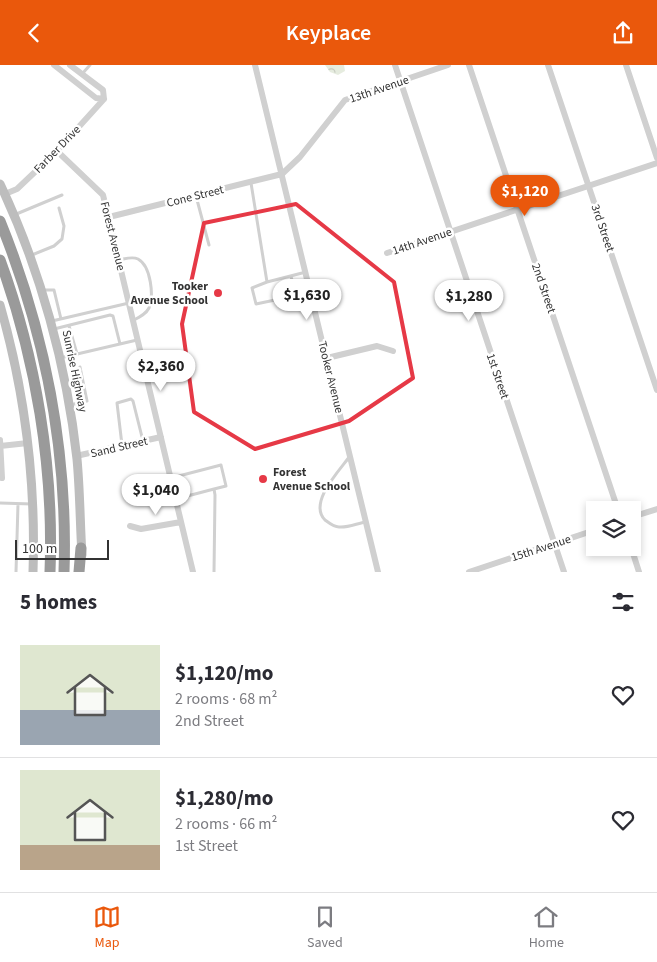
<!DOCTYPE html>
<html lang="en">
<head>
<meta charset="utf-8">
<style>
  :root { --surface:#fff; --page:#f7f7f7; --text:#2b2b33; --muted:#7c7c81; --line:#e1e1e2; --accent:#ea580c }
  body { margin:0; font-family:"Source Sans 3",sans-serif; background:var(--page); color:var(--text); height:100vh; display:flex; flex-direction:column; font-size:19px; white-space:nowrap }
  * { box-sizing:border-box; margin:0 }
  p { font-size:16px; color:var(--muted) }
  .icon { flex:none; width:28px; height:28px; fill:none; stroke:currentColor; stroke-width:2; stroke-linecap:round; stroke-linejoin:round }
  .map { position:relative; height:507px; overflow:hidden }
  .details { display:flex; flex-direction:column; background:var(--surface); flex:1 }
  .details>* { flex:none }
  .controls { position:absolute; left:586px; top:436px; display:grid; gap:10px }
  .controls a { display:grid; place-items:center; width:55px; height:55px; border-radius:0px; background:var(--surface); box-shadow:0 2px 8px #0003; font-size:25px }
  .scale { position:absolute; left:15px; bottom:12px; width:94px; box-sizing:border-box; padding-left:5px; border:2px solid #333; border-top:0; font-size:14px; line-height:18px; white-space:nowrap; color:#333; -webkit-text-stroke:4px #fff; paint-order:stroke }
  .price { position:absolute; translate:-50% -42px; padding:0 11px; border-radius:18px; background:#fff; color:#222; font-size:16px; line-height:32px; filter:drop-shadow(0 1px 2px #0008) }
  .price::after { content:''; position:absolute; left:50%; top:30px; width:15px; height:11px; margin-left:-8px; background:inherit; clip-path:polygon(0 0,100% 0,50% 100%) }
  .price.selected { background:var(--accent); color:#fff }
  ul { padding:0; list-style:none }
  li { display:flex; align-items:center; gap:15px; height:125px; padding:0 20px }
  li+li { border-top:1px solid var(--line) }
  li span { display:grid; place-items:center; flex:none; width:140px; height:100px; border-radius:0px; color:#555 }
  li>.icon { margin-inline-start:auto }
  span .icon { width:60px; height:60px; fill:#fffc; stroke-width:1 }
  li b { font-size:21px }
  h2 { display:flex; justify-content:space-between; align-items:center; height:60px; padding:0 20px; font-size:21px }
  header { display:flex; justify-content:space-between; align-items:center; height:65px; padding:0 20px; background:var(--accent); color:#fff; font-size:22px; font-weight:600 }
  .dock { display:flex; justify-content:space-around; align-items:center; height:70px; border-top:1px solid var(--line); background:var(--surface); font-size:14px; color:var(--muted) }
  .dock a { display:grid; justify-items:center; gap:2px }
  .dock .selected { color:var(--accent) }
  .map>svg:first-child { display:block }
  .forest { fill:url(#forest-crowns) }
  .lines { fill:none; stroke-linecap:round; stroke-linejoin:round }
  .service { stroke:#d0d0d0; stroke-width:3 }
  .minor { stroke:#d0d0d0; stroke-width:6 }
  .secondary { stroke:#bdbdbd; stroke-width:9 }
  .motorway { stroke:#9a9a9a; stroke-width:11 }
  .marked { fill:none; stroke:#e63946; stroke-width:4; stroke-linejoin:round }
  .poi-dot { fill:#e63946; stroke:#fff; stroke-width:2 }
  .labels { text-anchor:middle; stroke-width:5; stroke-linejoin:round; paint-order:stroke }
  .street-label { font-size:12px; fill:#333; stroke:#fff }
  .poi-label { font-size:12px; font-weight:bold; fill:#333; stroke:#fff; text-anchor:end }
</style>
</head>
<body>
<header><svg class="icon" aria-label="back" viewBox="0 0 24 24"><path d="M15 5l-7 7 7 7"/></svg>Keyplace<svg class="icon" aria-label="share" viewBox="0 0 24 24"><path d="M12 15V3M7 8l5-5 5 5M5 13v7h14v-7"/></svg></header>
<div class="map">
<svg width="657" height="507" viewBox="0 0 657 507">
  <defs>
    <pattern id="forest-crowns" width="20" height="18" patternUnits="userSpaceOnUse" patternTransform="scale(1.25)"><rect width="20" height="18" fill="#e6ecdf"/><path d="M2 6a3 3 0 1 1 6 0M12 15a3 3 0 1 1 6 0" fill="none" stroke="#c6cbc0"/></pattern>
  </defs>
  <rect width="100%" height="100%" fill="#fff"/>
  <path class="forest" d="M325 0H344L345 6 338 10 330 7Z"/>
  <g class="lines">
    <path class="service" d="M82 9 90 0
      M251 118 267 217 306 207
      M196 131 209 180
      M14 150 62 130
      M32 190 54 181 62 174 64 161 59 143
      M119 195C125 194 132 191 138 194 151 201 154 231 149 243 146 249 140 252 134 255
      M267 217 252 223 256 239 294 231 295 228 291 211
      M42 225H54L61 254
      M52 256 129 238
      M69 261 77 289
      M54 264 110 250 113 251 120 279
      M60 293 137 275
      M70 340 87 336 80 302
      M122 380 117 338 131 334 133 336 143 376
      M350 391C339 406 308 438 325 455 329 458 334 462 339 462 348 463 358 458 366 457
      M171 413 221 400 226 421 214 424
      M176 434 214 424 215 430 214 507
      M0 438 32 439
      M16 507 18 439"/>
    <path class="minor" d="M54 0 96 33 104 34
      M70 0 103 25 104 34
      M255 0 378 507
      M395 0 564 507
      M469 0 618 445
      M548 0 657 325
      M626 0 657 93
      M57 86 103 130 193 507
      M5 129 17 124 57 86 104 34
      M109 152 282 109 300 92 345 35 448 0
      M387 188 657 98
      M327 293 377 281 393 286
      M0 375 2 413
      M0 381 28 378
      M76 391 161 372
      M632 452 657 444
      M130 461 141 464 181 457
      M631 482 639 507
      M469 507 595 465"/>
    <path class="secondary" d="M0 119C40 203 67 302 77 394 80 426 80 458 82 490
      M0 240C25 327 36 416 33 507"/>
    <path class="motorway" d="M0 156C45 267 68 387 64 507
      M0 195C36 293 54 402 50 507
      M79 507 81 483"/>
  </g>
  <path class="marked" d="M296 139 394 217 413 313 349 356 255 384 194 347 182 259 204 158Z"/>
  <g class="poi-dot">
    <circle cx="218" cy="228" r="5"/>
    <circle cx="263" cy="414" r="5"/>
  </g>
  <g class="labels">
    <g class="street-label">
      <text transform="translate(379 24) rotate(-19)" y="4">13th Avenue</text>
      <text transform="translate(57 84) rotate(-46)" y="4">Farber Drive</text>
      <text transform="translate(195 131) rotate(-14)" y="4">Cone Street</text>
      <text transform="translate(603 163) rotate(71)" y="4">3rd Street</text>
      <text transform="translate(113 171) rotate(76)" y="4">Forest Avenue</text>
      <text transform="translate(422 176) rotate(-19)" y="4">14th Avenue</text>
      <text transform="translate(544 223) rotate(71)" y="4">2nd Street</text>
      <text transform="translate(75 306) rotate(78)" y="4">Sunrise Highway</text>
      <text transform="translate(498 311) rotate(71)" y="4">1st Street</text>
      <text transform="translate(331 312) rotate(76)" y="4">Tooker Avenue</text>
      <text transform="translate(119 382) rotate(-13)" y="4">Sand Street</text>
      <text transform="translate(541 483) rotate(-18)" y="4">15th Avenue</text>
    </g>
    <g class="poi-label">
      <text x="208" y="225">Tooker<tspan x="208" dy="14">Avenue School</tspan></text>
      <text x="273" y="411" text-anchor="start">Forest<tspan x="273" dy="14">Avenue School</tspan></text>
    </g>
  </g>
</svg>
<div class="controls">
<a><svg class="icon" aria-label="layers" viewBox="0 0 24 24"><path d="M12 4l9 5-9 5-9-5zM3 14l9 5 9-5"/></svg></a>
</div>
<div class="scale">100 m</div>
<b class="price selected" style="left:525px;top:152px">$1,120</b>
<b class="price" style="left:307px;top:256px">$1,630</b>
<b class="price" style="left:469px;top:257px">$1,280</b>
<b class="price" style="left:161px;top:327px">$2,360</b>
<b class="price" style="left:156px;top:451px">$1,040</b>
</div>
<section class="details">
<h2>5 homes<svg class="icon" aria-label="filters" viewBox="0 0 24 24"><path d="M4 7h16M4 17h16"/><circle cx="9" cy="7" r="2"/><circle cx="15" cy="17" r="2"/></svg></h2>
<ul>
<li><span style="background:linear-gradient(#dfe7d0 65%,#9aa5b1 0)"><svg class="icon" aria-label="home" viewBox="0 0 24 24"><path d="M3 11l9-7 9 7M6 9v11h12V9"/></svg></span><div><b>$1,120/mo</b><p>2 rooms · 68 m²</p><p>2nd Street</p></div><svg class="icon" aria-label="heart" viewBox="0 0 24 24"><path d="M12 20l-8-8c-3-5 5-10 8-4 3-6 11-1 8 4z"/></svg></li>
<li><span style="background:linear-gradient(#dfe7d0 75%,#b9a48a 0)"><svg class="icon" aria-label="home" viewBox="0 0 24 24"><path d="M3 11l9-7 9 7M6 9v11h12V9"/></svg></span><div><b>$1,280/mo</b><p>2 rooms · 66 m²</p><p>1st Street</p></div><svg class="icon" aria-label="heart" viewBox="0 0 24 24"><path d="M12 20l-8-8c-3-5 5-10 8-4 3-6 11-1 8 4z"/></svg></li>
</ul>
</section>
<nav class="dock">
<a class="selected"><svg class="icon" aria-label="map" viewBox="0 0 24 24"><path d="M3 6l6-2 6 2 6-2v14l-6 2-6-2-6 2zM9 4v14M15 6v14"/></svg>Map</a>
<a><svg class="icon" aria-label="saved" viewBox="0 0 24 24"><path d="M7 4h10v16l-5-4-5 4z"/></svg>Saved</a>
<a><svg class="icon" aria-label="home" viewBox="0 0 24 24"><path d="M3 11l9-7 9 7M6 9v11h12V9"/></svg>Home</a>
</nav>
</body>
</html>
